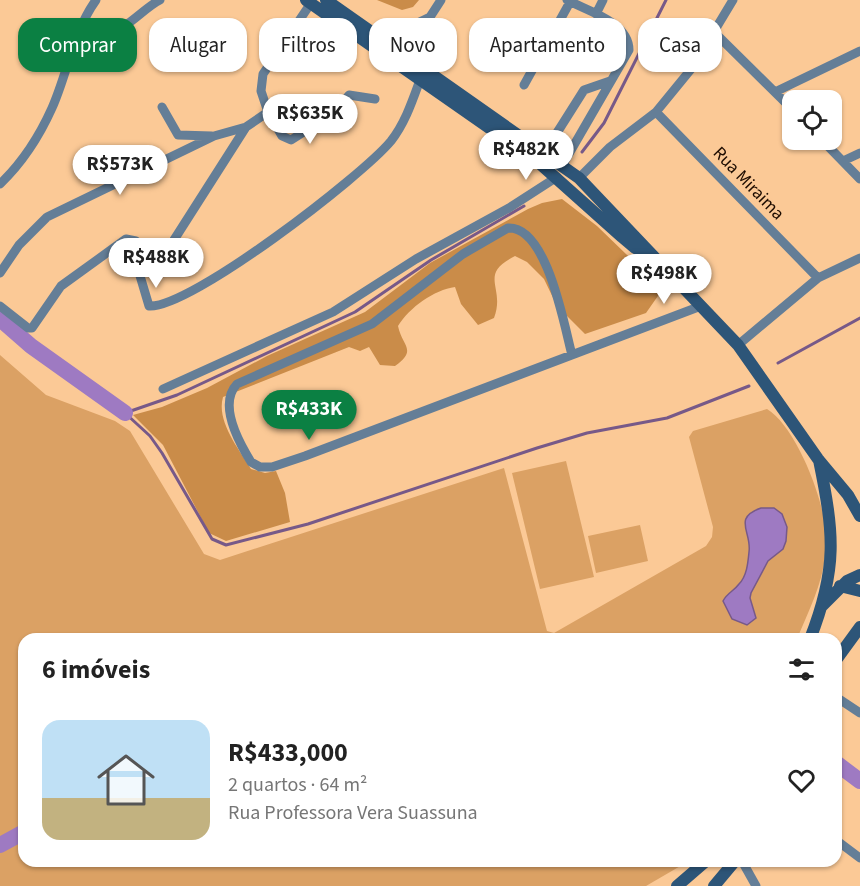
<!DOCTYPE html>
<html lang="pt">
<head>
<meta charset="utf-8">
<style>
  :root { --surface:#fff; --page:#f6f6f6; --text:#222; --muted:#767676; --line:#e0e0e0; --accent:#0b8043 }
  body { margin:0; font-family:"Source Sans 3",sans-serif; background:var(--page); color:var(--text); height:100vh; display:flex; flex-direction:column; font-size:22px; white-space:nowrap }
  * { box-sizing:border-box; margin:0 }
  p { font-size:20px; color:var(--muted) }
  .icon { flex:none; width:33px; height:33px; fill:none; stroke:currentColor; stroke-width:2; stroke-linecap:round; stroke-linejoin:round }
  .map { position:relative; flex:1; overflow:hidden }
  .drawer { position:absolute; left:18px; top:633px; width:824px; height:234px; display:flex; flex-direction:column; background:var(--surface); border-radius:18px; box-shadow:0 2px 4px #0004 }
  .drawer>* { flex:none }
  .guide { position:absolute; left:18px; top:18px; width:825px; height:54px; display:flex; gap:12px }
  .buttons { position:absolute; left:782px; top:90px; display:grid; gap:12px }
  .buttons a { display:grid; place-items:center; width:60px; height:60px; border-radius:12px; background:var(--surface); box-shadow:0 2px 4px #0004; font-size:30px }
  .price { position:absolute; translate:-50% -51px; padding:0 14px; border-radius:21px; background:#fff; color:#222; font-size:20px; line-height:39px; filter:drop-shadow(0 2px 3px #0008) }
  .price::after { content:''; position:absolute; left:50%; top:36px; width:18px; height:14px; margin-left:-9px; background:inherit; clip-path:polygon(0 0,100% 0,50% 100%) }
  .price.selected { background:var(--accent); color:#fff }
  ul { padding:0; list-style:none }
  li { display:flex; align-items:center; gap:18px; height:150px; padding:0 24px }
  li+li { border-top:2px solid var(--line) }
  li span { display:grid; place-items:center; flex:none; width:168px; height:120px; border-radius:18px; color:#555 }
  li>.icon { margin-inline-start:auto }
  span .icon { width:72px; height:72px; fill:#fffc; stroke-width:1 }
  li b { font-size:26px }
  h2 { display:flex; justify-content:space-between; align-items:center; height:72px; padding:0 24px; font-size:26px }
  .chip { padding:0 21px; border-radius:18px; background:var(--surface); box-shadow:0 2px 4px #0004; font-size:21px; line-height:54px }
  .chip.selected { background:var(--accent); color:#fff }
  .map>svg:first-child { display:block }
  .green { fill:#dba164 }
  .forest { fill:#ca8c49 }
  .water { fill:#9e7ac2; stroke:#775988; stroke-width:1.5 }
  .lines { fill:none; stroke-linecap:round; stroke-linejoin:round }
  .stream { stroke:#775988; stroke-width:3 }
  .river { stroke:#9e7ac2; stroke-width:16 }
  .street { stroke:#647e97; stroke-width:9 }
  .secondary { stroke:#2d5578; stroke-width:12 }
  .labels { text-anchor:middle; stroke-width:4.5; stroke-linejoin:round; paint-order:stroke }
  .street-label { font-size:18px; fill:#1d0c00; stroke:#fbc996 }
</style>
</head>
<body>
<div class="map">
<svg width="860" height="886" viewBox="0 0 860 886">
  <rect width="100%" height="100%" fill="#fbc996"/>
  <path class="green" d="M0 355 46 395 115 421 130 431 204 554 220 560 504 468 547 631 554 633 706 546 712 537 713 527 689 437 693 431 767 409C796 426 826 503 826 537 826 547 825 559 823 569 818 593 806 617 797 639H24V861H689L646 886H0Z
    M566 461 594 577 540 589 512 473Z
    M640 525 648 561 596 573 588 536Z"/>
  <path class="forest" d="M377 0H419L413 7 402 10Z
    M562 199 597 226 655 282 660 293 646 313 585 334 557 306 544 279 527 262 515 256C477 275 506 287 494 318L478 325 461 304 455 287C434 290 410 307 398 326 402 346 418 350 395 366L380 365 369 347 360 351 349 347 223 397C216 421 239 449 251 469L265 473 276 471 285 493 290 522 226 541 209 533 163 445 133 415 162 407 207 388 267 356 365 312 430 263 528 209 542 203Z"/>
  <path class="water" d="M761 508H774L782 514 787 527 786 541 783 549 768 561 751 593 750 598 756 618 747 625 732 619 723 601C727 593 734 591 739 584 747 576 748 562 749 552 752 532 732 518 761 508Z"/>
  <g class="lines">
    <path class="stream" d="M582 152 604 123 666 0
      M524 206 431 260 355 312 177 395 125 413 150 436 162 453 212 539 226 545 308 524 537 448 587 433 667 418 749 386
      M778 363 860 318"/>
    <path class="river" d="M0 319 31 346 125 413
      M836 763 860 781
      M0 845 24 832"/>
    <path class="street" d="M311 3 263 74 261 91 268 112 246 127 172 243 138 269 149 306C190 309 362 176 391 141 405 123 412 102 420 80
      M596 14 603 0
      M82 22C90 25 100 31 109 32 123 33 145 7 160 0
      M715 33 792 109
      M382 40 430 17
      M430 50V17L441 0
      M524 85 570 2
      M775 92 860 51
      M162 107 178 135 212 136
      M268 112 282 136 291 140 335 112 349 95 375 99
      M656 112 818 278
      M822 140 860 179
      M541 158 584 90 610 81
      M843 161 860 153
      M563 164 629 50C629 22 588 11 567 0
      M579 178 610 147 656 112 692 68 733 0
      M0 184C23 162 39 137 52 108 68 72 73 32 96 0
      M0 273 19 245 47 217 214 136 246 127
      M0 306 28 328H32L61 286 126 239 136 241 154 258
      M738 345 818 278 860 258
      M572 355C564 325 547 226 508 228L463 254 372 324 237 384C218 404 238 441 251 462L260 467H272L305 456 701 306
      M163 389 333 312 416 259 509 208 557 177
      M836 697 860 713
      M836 840 860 858
      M742 861 756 886"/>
    <path class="secondary" d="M306 0 538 162 622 237 635 248 645 250
      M326 0 579 178 738 345 818 459 848 495 860 516
      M840 586 860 591
      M822 606 847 581 860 575
      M810 639C838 568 834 533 819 460
      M836 660 860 627
      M677 886 706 861
      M714 886 735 861"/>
  </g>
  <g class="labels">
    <g class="street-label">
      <text transform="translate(749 183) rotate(46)" y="6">Rua Miraima</text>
    </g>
  </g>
</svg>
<div class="buttons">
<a><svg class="icon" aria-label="locate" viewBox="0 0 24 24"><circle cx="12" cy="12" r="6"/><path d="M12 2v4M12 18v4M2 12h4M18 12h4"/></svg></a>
</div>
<b class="price" style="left:310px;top:145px">R$635K</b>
<b class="price" style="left:526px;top:181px">R$482K</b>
<b class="price" style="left:120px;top:196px">R$573K</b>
<b class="price" style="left:156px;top:289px">R$488K</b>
<b class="price" style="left:664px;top:305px">R$498K</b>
<b class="price selected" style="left:309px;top:441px">R$433K</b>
<div class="guide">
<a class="chip selected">Comprar</a>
<a class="chip">Alugar</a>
<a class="chip">Filtros</a>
<a class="chip">Novo</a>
<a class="chip">Apartamento</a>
<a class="chip">Casa</a>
</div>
<section class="drawer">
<h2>6 imóveis<svg class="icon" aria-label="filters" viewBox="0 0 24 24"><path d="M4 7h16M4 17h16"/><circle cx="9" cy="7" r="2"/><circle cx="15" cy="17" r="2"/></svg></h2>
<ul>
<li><span style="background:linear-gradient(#bfe0f5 65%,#c2b280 0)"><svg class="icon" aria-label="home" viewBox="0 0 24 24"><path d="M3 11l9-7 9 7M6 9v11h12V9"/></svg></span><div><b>R$433,000</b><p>2 quartos · 64 m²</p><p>Rua Professora Vera Suassuna</p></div><svg class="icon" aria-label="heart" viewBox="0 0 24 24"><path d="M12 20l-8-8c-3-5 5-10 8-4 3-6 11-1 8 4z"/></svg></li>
</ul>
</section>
</div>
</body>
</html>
